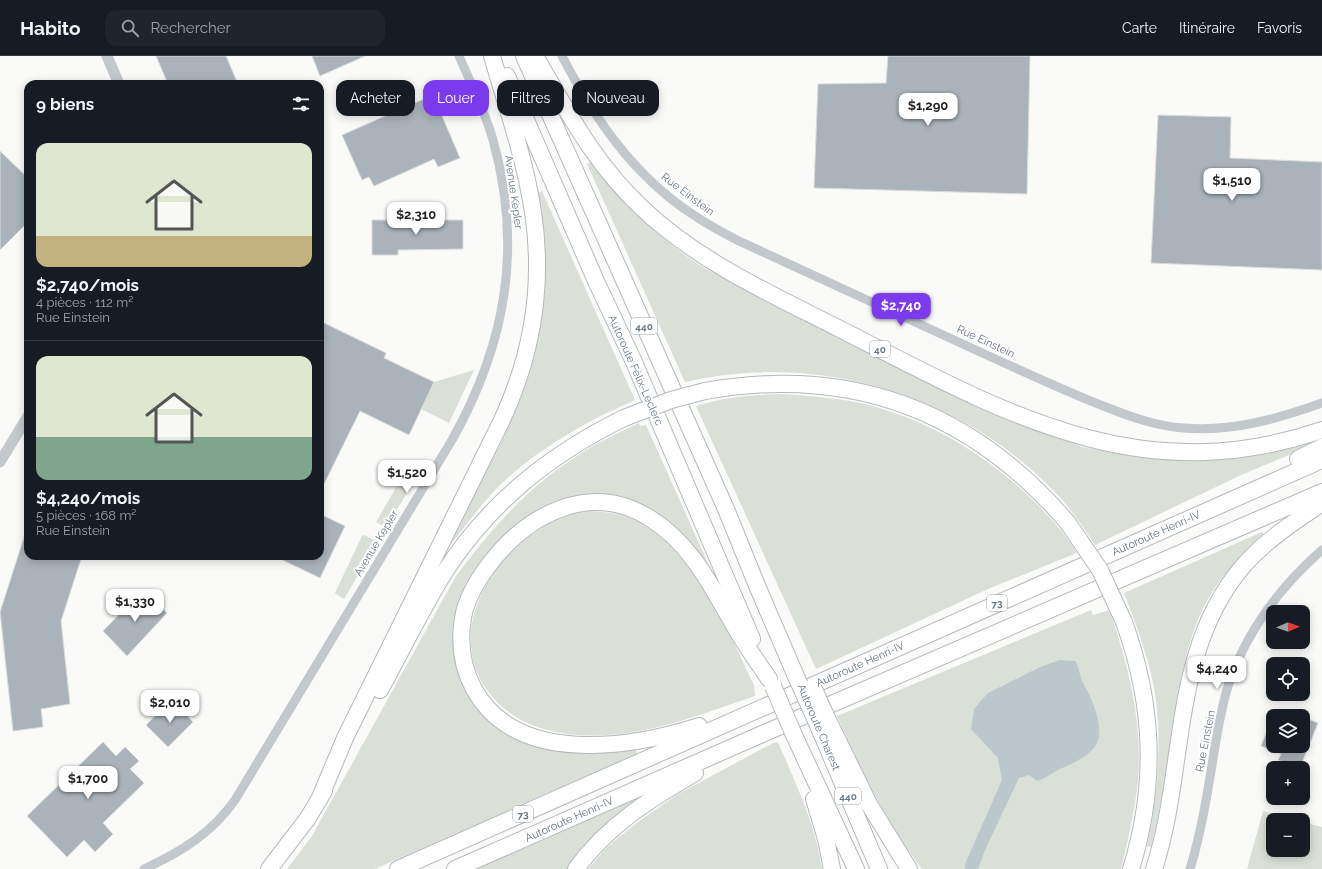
<!DOCTYPE html>
<html lang="fr">
<head>
<meta charset="utf-8">
<style>
  :root { --surface:#171b24; --page:#20242c; --text:#f1f3f6; --muted:#9ea1a6; --line:#363941; --accent:#7c3aed }
  body { margin:0; font-family:Raleway,sans-serif; background:var(--page); color:var(--text); height:100vh; display:flex; flex-direction:column; font-size:15px; white-space:nowrap }
  * { box-sizing:border-box; margin:0 }
  p { font-size:13px; color:var(--muted) }
  .icon { flex:none; width:22px; height:22px; fill:none; stroke:currentColor; stroke-width:2; stroke-linecap:round; stroke-linejoin:round }
  .map { position:relative; flex:1; overflow:hidden }
  .sheet { position:absolute; left:24px; top:24px; width:300px; height:480px; display:flex; flex-direction:column; background:var(--surface); border-radius:12px; box-shadow:0 2px 10px #0003 }
  .sheet>* { flex:none }
  .hud { position:absolute; left:336px; top:24px; width:380px; height:36px; display:flex; gap:8px }
  .needle { width:26px; rotate:88deg }
  .fabs { position:absolute; left:1266px; top:549px; display:grid; gap:8px }
  .fabs a { display:grid; place-items:center; width:44px; height:44px; border-radius:8px; background:var(--surface); box-shadow:0 2px 10px #0003; font-size:20px }
  .price { position:absolute; translate:-50% -34px; padding:0 9px; border-radius:8px; background:#fff; color:#222; font-size:13px; line-height:26px; filter:drop-shadow(0 1px 2px #0008) }
  .price::after { content:''; position:absolute; left:50%; top:24px; width:12px; height:9px; margin-left:-6px; background:inherit; clip-path:polygon(0 0,100% 0,50% 100%) }
  .price.selected { background:var(--accent); color:#fff }
  ul { padding:0; list-style:none }
  li { display:grid; align-content:center; gap:8px; height:212px; padding:0 12px }
  li+li { border-top:1px solid var(--line) }
  li span { display:grid; place-items:center; height:124px; border-radius:12px; color:#555 }
  li>.icon { margin-inline-start:auto }
  span .icon { width:72px; height:72px; fill:#fffc; stroke-width:1 }
  li b { font-size:17px }
  h2 { display:flex; justify-content:space-between; align-items:center; height:48px; padding:0 12px; font-size:17px }
  .tag { padding:0 14px; border-radius:12px; background:var(--surface); box-shadow:0 2px 10px #0003; font-size:14px; line-height:36px }
  .tag.selected { background:var(--accent); color:#fff }
  header { display:flex; align-items:center; gap:24px; box-sizing:border-box; height:56px; padding:0 20px; background:var(--surface); border-bottom:1px solid var(--line) }
  header strong { font-size:19px }
  nav { display:flex; gap:22px; margin-inline-start:auto; font-size:14px }
  .search { width:280px; height:36px; background:var(--page); display:flex; align-items:center; gap:10px; box-sizing:border-box; padding:0 14px; border-radius:12px; color:var(--muted); font-size:15px }
  .map>svg:first-child { display:block }
  .green { fill:#dadfd7 }
  .water { fill:#bbc7cb }
  .building { fill:#aab3b9; stroke:#dcdcda }
  .lines { fill:none; stroke-linecap:round; stroke-linejoin:round }
  .motorway-casing { stroke:#b4b9bd; stroke-width:18 }
  .minor { stroke:#c3c8cc; stroke-width:9 }
  .tertiary { stroke:#c3c8cc; stroke-width:11 }
  .motorway { stroke:#fff; stroke-width:16 }
  .motorway-bridge-casing { stroke:#b4b9bd; stroke-width:18; stroke-linecap:butt }
  .motorway-bridge { stroke:#fff; stroke-width:16 }
  .labels { text-anchor:middle; stroke-width:4; stroke-linejoin:round; paint-order:stroke }
  .shield { fill:#fff; stroke:#939fa8; stroke-width:1 }
  .shield-label { font-size:10px; font-weight:bold; fill:#657683 }
  .street-label { font-size:11px; fill:#657683; stroke:#fff }
</style>
</head>
<body>
<header>
<strong>Habito</strong>
<div class="search"><svg class="icon" aria-label="search" viewBox="0 0 24 24"><circle cx="10" cy="10" r="6"/><path d="M15 15l6 6"/></svg>Rechercher</div>
<nav><a>Carte</a><a>Itinéraire</a><a>Favoris</a></nav>
</header>
<div class="map">
<svg width="1322" height="813" viewBox="0 0 1322 813">
  <rect width="100%" height="100%" fill="#fafaf8"/>
  <path class="green" d="M591 106C620 144 655 179 695 206 707 214 721 220 733 227L989 355 1082 391 1144 402 1203 403 1241 401 1282 394 1321 383 1322 385 1239 420 1095 489C1083 470 1070 452 1055 436 961 338 816 295 685 326L587 108Z
    M542 135 635 344C585 366 535 394 496 433 480 450 466 469 451 488L447 485C483 422 525 354 538 280 539 273 541 264 541 256 542 217 538 177 536 138Z
    M474 314 449 367 421 353 434 326Z
    M781 338C810 340 840 342 869 349 934 366 992 403 1039 450 1053 465 1067 480 1077 497L988 533 816 613 696 350C724 341 752 339 781 338Z
    M639 367 640 370 646 369 711 514 709 515 686 484 588 439 568 442 550 449 533 458 464 535 466 632 480 655 500 671 520 684 541 691 636 693 637 698 375 813H287L312 780 456 520C490 474 528 431 577 400 596 387 618 377 639 367Z
    M411 406 423 410 386 472 376 466Z
    M590 455C605 456 621 457 635 464 694 494 727 572 754 629L755 640C693 661 628 688 561 677 531 672 505 659 487 634 445 575 491 499 547 468 561 460 575 458 590 455Z
    M1262 476 1264 480C1246 495 1230 511 1216 530 1189 570 1181 619 1174 665 1167 707 1162 749 1151 791L1147 790C1157 742 1161 702 1157 654 1154 614 1138 574 1124 537Z
    M364 479 378 486 344 543 335 537 362 480Z
    M1091 554 1093 559 1109 554C1128 606 1143 668 1138 724 1135 754 1128 784 1121 813H922C886 767 861 713 837 660Z
    M778 686C795 727 816 768 822 813H588L607 791 638 766 678 738 773 687Z
    M640 738 643 743C613 762 586 783 567 813H469Z
    M1263 755 1295 764H1273V794H1303V766L1322 771V813H1247Z"/>
  <path class="water" d="M1060 604 1075 605C1080 611 1079 620 1083 627 1093 644 1109 680 1091 695 1083 703 1071 708 1062 712 1053 716 1047 722 1037 725L1029 719 1019 722 985 794 978 813H965V808L1002 724 998 702 971 673 974 653 988 637 1040 611Z"/>
  <path class="building" d="M156 0H226L238 28H168Z
    M312 0H365L320 20Z
    M888 0H1030L1027 138 814 132 818 28 886 27Z
    M433 39 460 102 438 111 434 103 374 130 369 121 362 124 342 79Z
    M1158 59 1231 61 1230 102 1322 106V214L1151 207Z
    M0 95 28 122V166L0 194Z
    M372 164H463V193L398 194V199H372Z
    M320 265 386 297 384 302 434 326 409 379 360 355 320 436Z
    M320 458 345 470 320 522 274 500H320Z
    M26 475H28V500H82L61 565 70 648 41 653 43 671 13 675 0 556Z
    M143 534 167 557 127 600 103 575Z
    M172 644 193 666 168 691 146 669Z
    M1273 660V690H1303V661L1318 667 1300 712 1278 704 1281 698 1261 690Z
    M103 686 116 700 125 691 139 705 130 713 144 727 103 767 113 778 95 796 84 784 67 801 27 760Z"/>
  <g class="lines">
    <g class="motorway-casing">
      <path id="motorway" d="M524 0 726 453 758 532 795 618
        M535 0C568 56 593 106 642 152 699 206 771 238 840 273 999 354 1138 437 1322 374
        M507 20 596 225 634 306 752 583
        M705 335C851 309 972 355 1068 467
        M1298 403 1322 391
        M1124 566C1154 649 1157 729 1131 813
        M380 634C402 594 422 552 446 514 491 445 551 398 624 362
        M827 662 869 748 909 813
        M817 667 879 813
        M699 670C630 692 516 710 474 633 462 611 459 586 463 562 466 543 477 525 488 510 527 458 591 424 651 463 694 490 714 536 739 578 748 593 759 608 769 623
        M794 679 856 813
        M814 743 826 783 832 813
        M319 744 345 682 502 364C533 297 544 229 533 156 525 103 507 52 492 0
        M269 813 308 762 324 735
        M398 813 1322 404
        M455 813 760 679 1322 436
        M576 813C607 770 650 743 695 717
        M1154 813C1187 712 1170 594 1244 509 1266 484 1294 466 1322 447"/>
    </g>
    <path class="minor" d="M562 0C594 62 633 119 692 158 707 168 723 177 739 185 823 224 907 262 991 301 1029 318 1067 336 1106 351 1131 361 1156 370 1184 372 1232 376 1277 363 1322 347
      M144 813C181 796 212 777 235 744L452 384C506 288 523 192 493 84 485 55 471 28 459 0
      M1190 813C1201 777 1207 740 1213 703 1217 678 1221 651 1229 627 1247 575 1281 530 1322 494"/>
    <path class="tertiary" d="M107 0 119 28
      M0 406 28 360"/>
    <use href="#motorway" class="motorway"/>
    <g class="motorway-bridge-casing">
      <path id="motorway-bridge" d="M624 362 671 344 705 335
        M1068 467 1100 514 1124 566
        M795 618 817 667
        M773 630 794 679
        M813 631 827 662"/>
    </g>
    <use href="#motorway-bridge" class="motorway-bridge"/>
  </g>
  <g class="labels">
    <g class="shield">
      <rect x="631" y="262" width="26" height="16" rx="3"/>
      <rect x="870" y="285" width="20" height="16" rx="3"/>
      <rect x="987" y="539" width="20" height="16" rx="3"/>
      <rect x="835" y="732" width="26" height="16" rx="3"/>
      <rect x="513" y="750" width="20" height="16" rx="3"/>
    </g>
    <g class="shield-label">
      <text x="644" y="274">440</text>
      <text x="880" y="297">40</text>
      <text x="997" y="551">73</text>
      <text x="848" y="744">440</text>
      <text x="523" y="762">73</text>
    </g>
    <g class="street-label">
      <text transform="translate(514 136) rotate(82)" y="4">Avenue Kepler</text>
      <text transform="translate(688 138) rotate(37)" y="4">Rue Einstein</text>
      <text transform="translate(986 285) rotate(25)" y="4">Rue Einstein</text>
      <text transform="translate(636 314) rotate(66)" y="4">Autoroute Félix-Leclerc</text>
      <text transform="translate(1156 477) rotate(-24)" y="4">Autoroute Henri-IV</text>
      <text transform="translate(376 487) rotate(-59)" y="4">Avenue Kepler</text>
      <text transform="translate(860 608) rotate(-24)" y="4">Autoroute Henri-IV</text>
      <text transform="translate(819 671) rotate(67)" y="4">Autoroute Charest</text>
      <text transform="translate(1205 685) rotate(-79)" y="4">Rue Einstein</text>
      <text transform="translate(569 763) rotate(-24)" y="4">Autoroute Henri-IV</text>
    </g>
  </g>
</svg>
<div class="fabs">
<a><svg class="needle" viewBox="-14 -14 28 28"><path d="M0-13l5 13h-10z" fill="#e53935"/><path d="M0 13l5-13h-10z" fill="#9ea1a6"/></svg></a>
<a><svg class="icon" aria-label="locate" viewBox="0 0 24 24"><circle cx="12" cy="12" r="6"/><path d="M12 2v4M12 18v4M2 12h4M18 12h4"/></svg></a>
<a><svg class="icon" aria-label="layers" viewBox="0 0 24 24"><path d="M12 4l9 5-9 5-9-5zM3 14l9 5 9-5"/></svg></a>
<a>+</a>
<a>−</a>
</div>
<b class="price" style="left:928px;top:71px">$1,290</b>
<b class="price" style="left:1232px;top:146px">$1,510</b>
<b class="price" style="left:416px;top:180px">$2,310</b>
<b class="price selected" style="left:901px;top:271px">$2,740</b>
<b class="price" style="left:407px;top:438px">$1,520</b>
<b class="price" style="left:135px;top:567px">$1,330</b>
<b class="price" style="left:1217px;top:634px">$4,240</b>
<b class="price" style="left:170px;top:668px">$2,010</b>
<b class="price" style="left:88px;top:744px">$1,700</b>
<div class="hud">
<a class="tag">Acheter</a>
<a class="tag selected">Louer</a>
<a class="tag">Filtres</a>
<a class="tag">Nouveau</a>
</div>
<section class="sheet">
<h2>9 biens<svg class="icon" aria-label="filters" viewBox="0 0 24 24"><path d="M4 7h16M4 17h16"/><circle cx="9" cy="7" r="2"/><circle cx="15" cy="17" r="2"/></svg></h2>
<ul>
<li><span style="background:linear-gradient(#dfe7d0 75%,#c2b280 0)"><svg class="icon" aria-label="home" viewBox="0 0 24 24"><path d="M3 11l9-7 9 7M6 9v11h12V9"/></svg></span><div><b>$2,740/mois</b><p>4 pièces · 112 m²</p><p>Rue Einstein</p></div></li>
<li><span style="background:linear-gradient(#dfe7d0 65%,#7fa58c 0)"><svg class="icon" aria-label="home" viewBox="0 0 24 24"><path d="M3 11l9-7 9 7M6 9v11h12V9"/></svg></span><div><b>$4,240/mois</b><p>5 pièces · 168 m²</p><p>Rue Einstein</p></div></li>
</ul>
</section>
</div>
</body>
</html>
